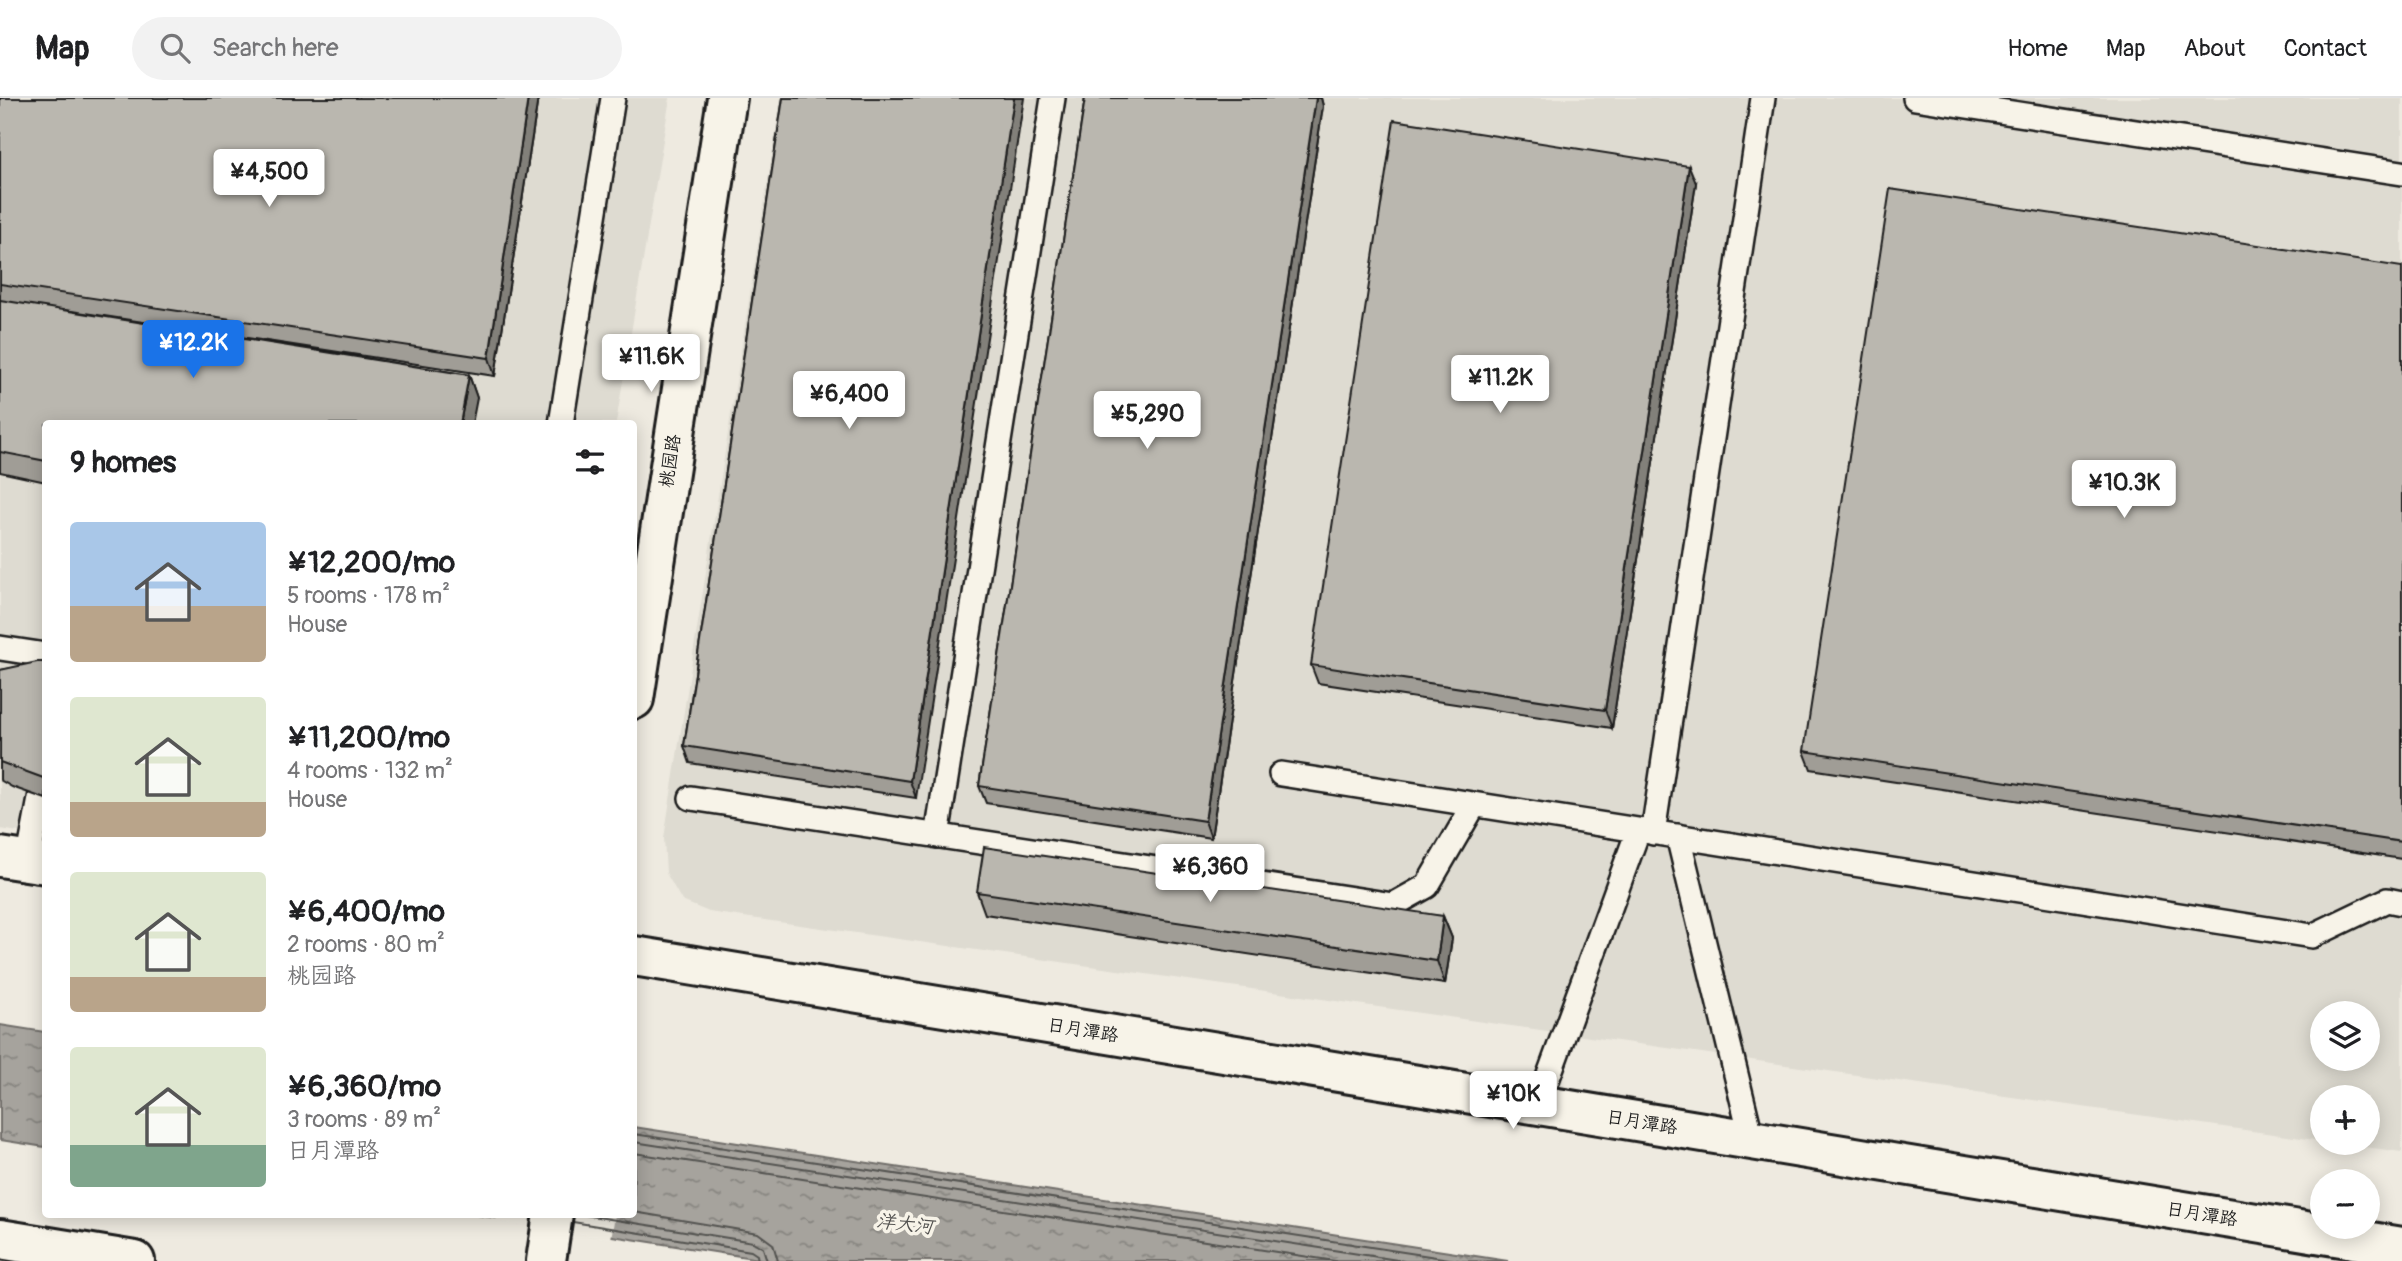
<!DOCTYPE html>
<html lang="en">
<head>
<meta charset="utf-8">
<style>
  :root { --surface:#fff; --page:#f2f2f2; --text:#202124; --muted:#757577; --line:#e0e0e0; --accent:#1a73e8 }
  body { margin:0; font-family:Pangolin,"LXGW WenKai TC",sans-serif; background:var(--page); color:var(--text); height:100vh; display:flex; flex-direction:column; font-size:26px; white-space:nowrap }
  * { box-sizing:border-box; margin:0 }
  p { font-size:23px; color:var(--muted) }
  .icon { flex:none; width:38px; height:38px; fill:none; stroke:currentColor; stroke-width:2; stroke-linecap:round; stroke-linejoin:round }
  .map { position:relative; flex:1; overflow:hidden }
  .side { position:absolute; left:42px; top:322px; width:595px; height:798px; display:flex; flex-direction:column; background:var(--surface); border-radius:7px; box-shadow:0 4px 18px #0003 }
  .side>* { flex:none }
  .controls { position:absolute; left:2310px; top:903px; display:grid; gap:14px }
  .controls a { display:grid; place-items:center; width:70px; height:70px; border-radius:50%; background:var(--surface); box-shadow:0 4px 18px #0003; font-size:35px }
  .price { position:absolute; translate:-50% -60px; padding:0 16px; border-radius:7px; background:#fff; color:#222; font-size:23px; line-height:46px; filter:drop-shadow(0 2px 4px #0008) }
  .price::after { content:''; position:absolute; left:50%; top:42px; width:21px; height:16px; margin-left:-10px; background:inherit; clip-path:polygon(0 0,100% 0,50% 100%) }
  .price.active { background:var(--accent); color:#fff }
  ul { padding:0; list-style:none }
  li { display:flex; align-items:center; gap:21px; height:175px; padding:0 28px }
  li span { display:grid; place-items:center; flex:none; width:196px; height:140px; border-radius:7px; color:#555 }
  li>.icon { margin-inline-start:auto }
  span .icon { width:84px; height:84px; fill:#fffc; stroke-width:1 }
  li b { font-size:30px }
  h2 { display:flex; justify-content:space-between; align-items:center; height:84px; padding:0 28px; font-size:30px }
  header { display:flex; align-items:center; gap:42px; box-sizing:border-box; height:98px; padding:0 35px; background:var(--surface); border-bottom:2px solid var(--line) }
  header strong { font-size:33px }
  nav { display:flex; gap:38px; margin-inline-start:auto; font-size:24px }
  .search { width:490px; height:63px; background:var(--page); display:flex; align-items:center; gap:18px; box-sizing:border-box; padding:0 24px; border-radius:38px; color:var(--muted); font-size:26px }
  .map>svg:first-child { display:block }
  .built { fill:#dedbd1; fill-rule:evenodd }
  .water { fill:url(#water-ripples); stroke:#6f6d69; stroke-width:2 }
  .pier { fill:#eeeae0 }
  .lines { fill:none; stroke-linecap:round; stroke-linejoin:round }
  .shore { stroke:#535250; stroke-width:2 }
  .lane-casing { stroke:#1c1c1c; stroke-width:28 }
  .street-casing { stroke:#1c1c1c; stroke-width:44 }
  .secondary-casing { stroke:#1c1c1c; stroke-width:44 }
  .lane { stroke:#f7f3e8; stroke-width:23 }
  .street { stroke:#f7f3e8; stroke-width:38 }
  .secondary { stroke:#f7f3e8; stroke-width:38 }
  .wall { fill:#a09d96; stroke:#1c1c1c; stroke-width:2 }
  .shaded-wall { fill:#82807a; stroke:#1c1c1c; stroke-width:2 }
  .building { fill:#bab7af; stroke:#1c1c1c; stroke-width:2 }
  .labels { text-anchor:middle; stroke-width:7; stroke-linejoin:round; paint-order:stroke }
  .street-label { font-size:18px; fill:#1c1c1c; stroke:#f7f3e8 }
  .water-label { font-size:19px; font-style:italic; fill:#535250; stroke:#f7f3e8 }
</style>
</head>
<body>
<header>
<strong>Map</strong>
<div class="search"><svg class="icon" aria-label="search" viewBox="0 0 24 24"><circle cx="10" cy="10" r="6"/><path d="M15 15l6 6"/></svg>Search here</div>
<nav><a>Home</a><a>Map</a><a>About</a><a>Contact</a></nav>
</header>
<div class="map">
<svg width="2402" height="1163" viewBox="0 0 2402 1163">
  <defs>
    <pattern id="water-ripples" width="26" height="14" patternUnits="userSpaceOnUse" patternTransform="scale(1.75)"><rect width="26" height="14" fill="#a6a39d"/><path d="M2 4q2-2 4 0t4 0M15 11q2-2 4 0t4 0" fill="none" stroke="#86847f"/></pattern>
  </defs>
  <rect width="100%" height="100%" fill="#eeeae0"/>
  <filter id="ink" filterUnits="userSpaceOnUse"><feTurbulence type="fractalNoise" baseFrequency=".0143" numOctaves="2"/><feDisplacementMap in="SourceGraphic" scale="14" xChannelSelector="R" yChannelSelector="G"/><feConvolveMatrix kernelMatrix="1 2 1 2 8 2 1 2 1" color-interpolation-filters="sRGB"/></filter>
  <g filter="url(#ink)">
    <path class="built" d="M0 0H670L616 325 46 326 45 738 0 731Z
      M781 0H2402V1054L2335 1045H2368V999H2322V1043L709 814 682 803 666 775 664 740ZM2322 915H2368V961H2322Z"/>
    <path class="water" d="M0 927 45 934V1049L0 1042Z
      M634 1029 1508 1163H772L477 1117 634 1116Z"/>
    <path class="pier" d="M497 1117H615L611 1141 496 1123Z"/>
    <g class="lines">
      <path class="shore" d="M634 1036 1462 1163
        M634 1044 1404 1163
        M634 1055 1335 1163
        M634 1114 758 1135 773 1146 778 1163
        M579 1116 753 1144 763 1150 767 1163
        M573 1124 751 1153 757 1157 758 1163"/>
      <g class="lane-casing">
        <path id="lane" d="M1915 0 2402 75
          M561 326 613 0
          M0 550 46 557
          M1281 676 2312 838 2387 802 2402 805
          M691 700 1393 807 1427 788 1474 707
          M1653 735 1763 0
          M937 738 1053 0
          M1678 738 1752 1042
          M28 764 46 669
          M1538 1007 1638 733"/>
      </g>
      <g class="street-casing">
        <path id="street" d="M0 1141 135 1163"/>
      </g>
      <g class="secondary-casing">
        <path id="secondary" d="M634 601 727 0
          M0 759 46 766
          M634 858 2402 1149
          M546 1163 553 1116"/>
      </g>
      <use href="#lane" class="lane"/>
      <use href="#street" class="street"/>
      <use href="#secondary" class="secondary"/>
    </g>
    <path class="wall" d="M0 0H538L495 278 65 212 469 277 477 300 46 326V384L0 374Z
      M783 0 916 700 690 665 684 648Z
      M1085 0H1321L1323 8 1211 740 986 705 979 688Z
      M1696 85 1612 630 1318 585 1311 567Z
      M2402 169V761L1811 671 1804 653Z
      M46 564V701L12 689 0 682V572Z
      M977 794 1443 818 1452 840 1445 886 985 816Z"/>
    <path class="shaded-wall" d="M528 0H538L495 278 489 260Z
      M1014 0H1024L916 700 910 683Z
      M1316 0H1321L1323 8 1211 740 1205 723Z
      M1689 68 1696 85 1612 630 1605 612Z
      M469 277 477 300 472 326H460Z
      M1443 818 1452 840 1445 886 1437 863Z"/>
    <path class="building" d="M0 0H528L489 260 0 186Z
      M783 0H1014L910 683 684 648Z
      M1085 0H1316L1205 723 979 688Z
      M1394 22 1689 68 1605 612 1311 567Z
      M1890 91 2402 169V744L1804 653Z
      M0 202 469 277 460 326H46V363L0 354Z
      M37 564H46V681L0 664V572Z
      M984 749 1443 818 1437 863 977 794Z"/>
  </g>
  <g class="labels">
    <g class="street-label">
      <text transform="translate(670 363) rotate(-81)" y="6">桃园路</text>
      <text transform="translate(1083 932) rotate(9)" y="6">日月潭路</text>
      <text transform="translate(1642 1024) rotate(9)" y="6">日月潭路</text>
      <text transform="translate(2202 1116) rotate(9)" y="6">日月潭路</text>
    </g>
    <g class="water-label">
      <text transform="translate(905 1125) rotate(7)" y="7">洋大河</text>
    </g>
  </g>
</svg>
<div class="controls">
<a><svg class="icon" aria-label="layers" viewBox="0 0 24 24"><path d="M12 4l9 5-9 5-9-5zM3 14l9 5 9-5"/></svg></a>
<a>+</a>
<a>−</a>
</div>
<b class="price" style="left:269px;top:111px">¥4,500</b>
<b class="price active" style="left:193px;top:282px">¥12.2K</b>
<b class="price" style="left:651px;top:296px">¥11.6K</b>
<b class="price" style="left:1500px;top:317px">¥11.2K</b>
<b class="price" style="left:849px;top:333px">¥6,400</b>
<b class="price" style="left:1147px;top:353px">¥5,290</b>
<b class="price" style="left:2124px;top:422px">¥10.3K</b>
<b class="price" style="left:1210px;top:806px">¥6,360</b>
<b class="price" style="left:1513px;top:1033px">¥10K</b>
<section class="side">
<h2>9 homes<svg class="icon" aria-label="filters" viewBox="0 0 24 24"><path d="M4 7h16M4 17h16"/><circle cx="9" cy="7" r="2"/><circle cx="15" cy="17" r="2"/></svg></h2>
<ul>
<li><span style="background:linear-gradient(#a9c7e8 60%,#b9a48a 0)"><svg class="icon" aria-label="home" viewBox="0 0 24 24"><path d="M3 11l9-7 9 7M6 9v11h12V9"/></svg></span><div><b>¥12,200/mo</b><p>5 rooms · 178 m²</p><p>House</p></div></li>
<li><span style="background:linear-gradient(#dfe7d0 75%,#b9a48a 0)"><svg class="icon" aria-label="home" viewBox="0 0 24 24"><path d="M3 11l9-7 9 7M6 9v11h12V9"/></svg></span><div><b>¥11,200/mo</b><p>4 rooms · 132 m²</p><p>House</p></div></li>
<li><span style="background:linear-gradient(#dfe7d0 75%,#b9a48a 0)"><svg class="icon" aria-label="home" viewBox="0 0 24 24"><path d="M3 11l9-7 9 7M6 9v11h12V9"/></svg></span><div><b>¥6,400/mo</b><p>2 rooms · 80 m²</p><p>桃园路</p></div></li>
<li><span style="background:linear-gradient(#dfe7d0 70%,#7fa58c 0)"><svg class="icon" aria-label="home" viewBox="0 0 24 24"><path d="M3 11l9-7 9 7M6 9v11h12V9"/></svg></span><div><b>¥6,360/mo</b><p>3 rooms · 89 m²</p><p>日月潭路</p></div></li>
</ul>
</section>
</div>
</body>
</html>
